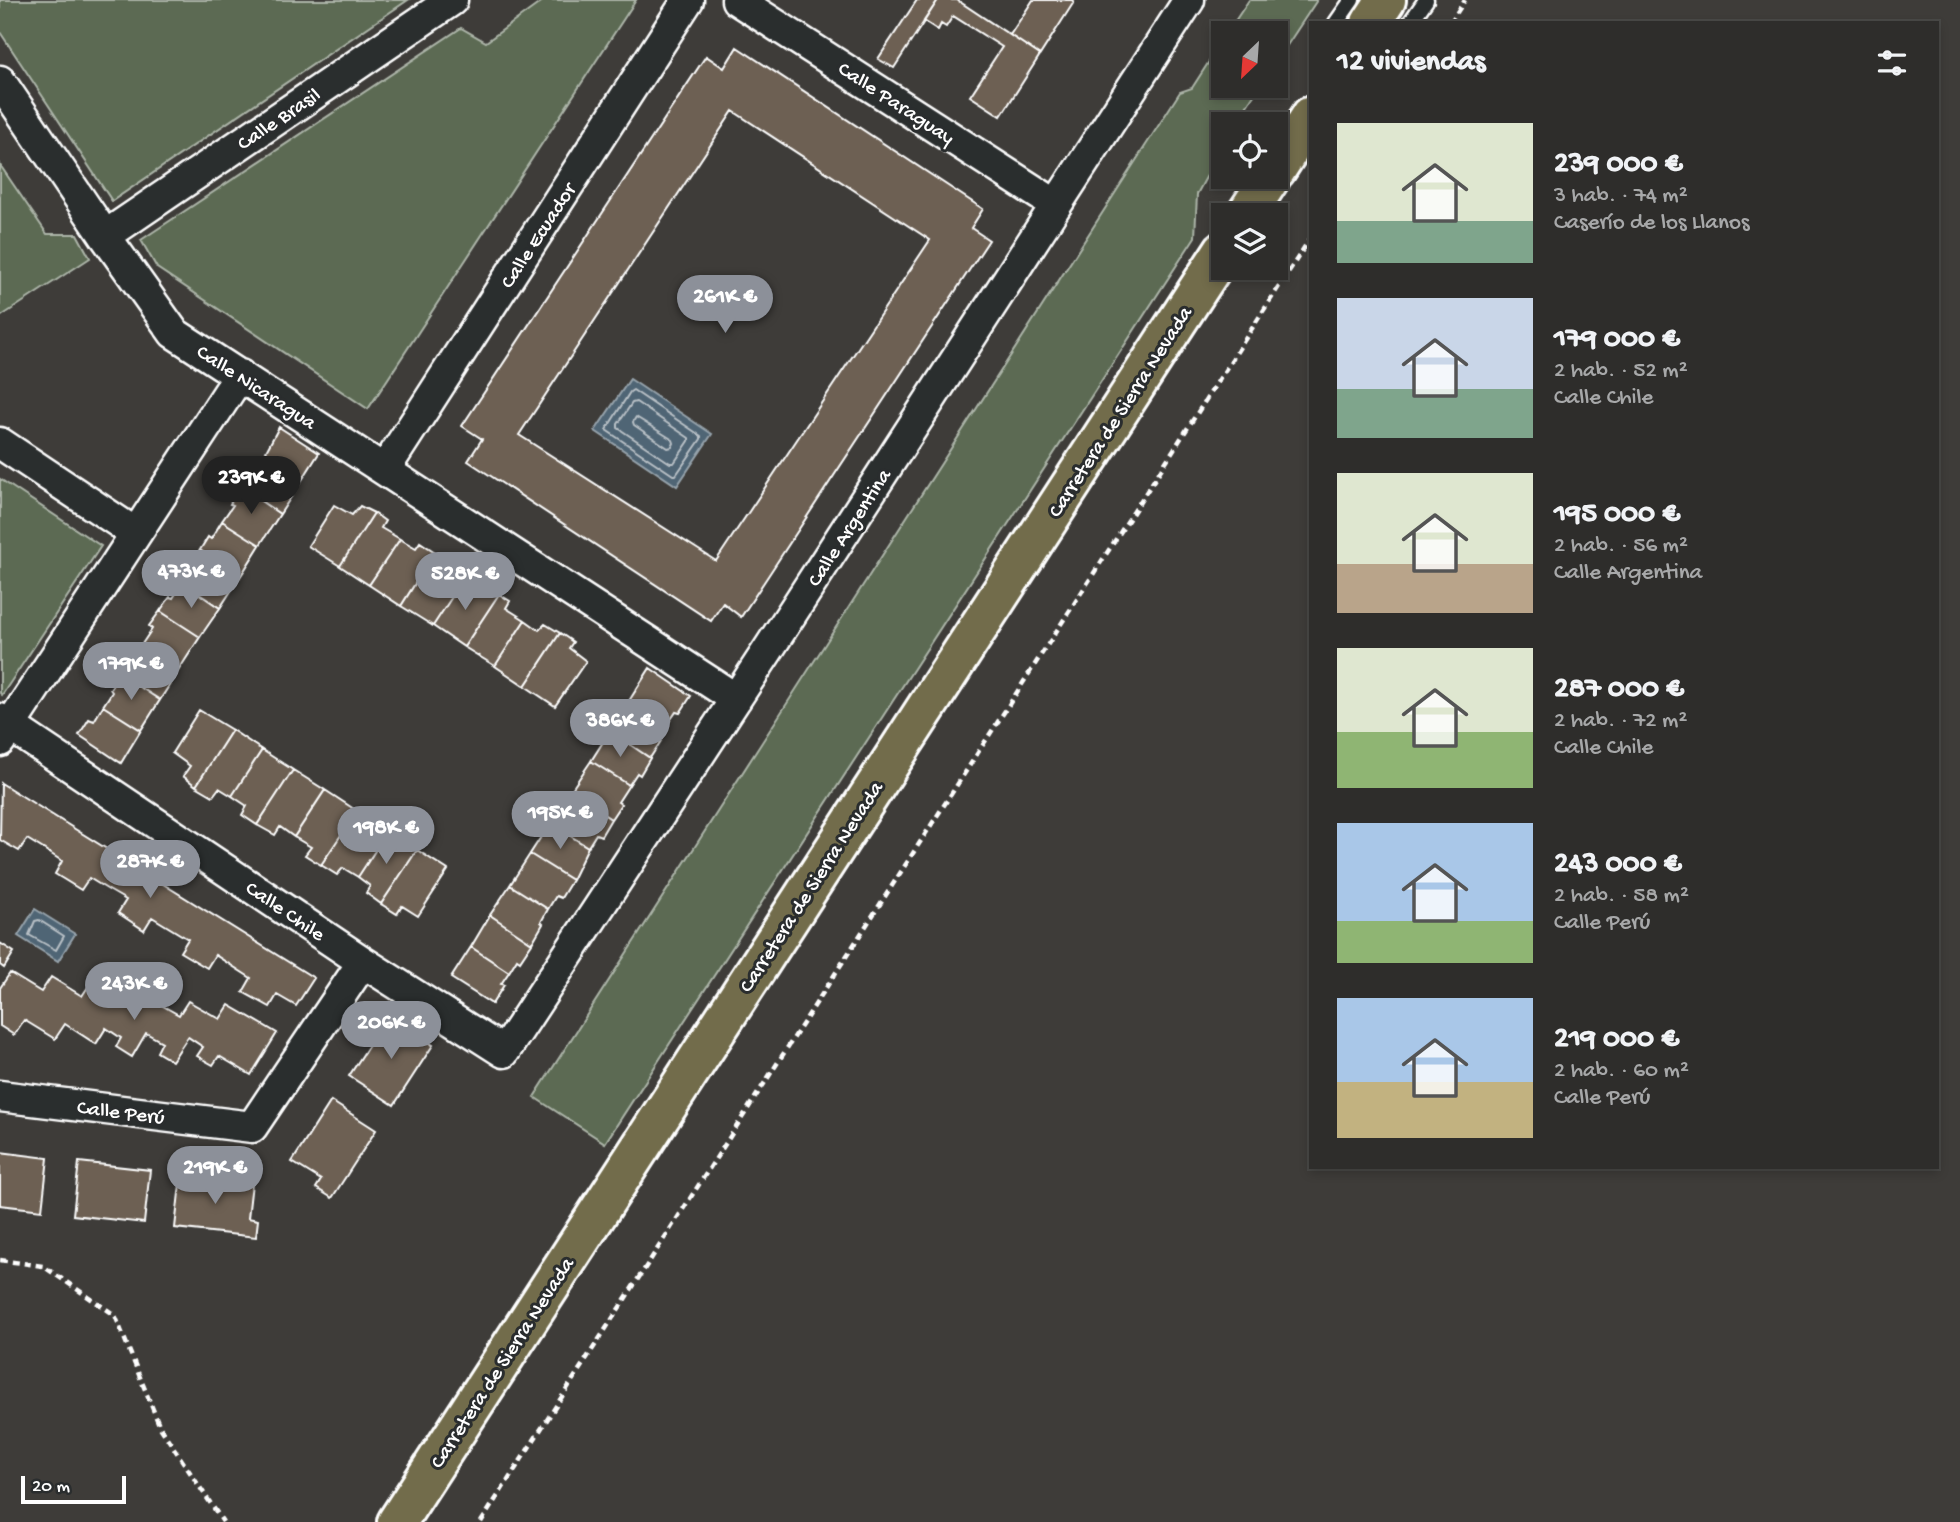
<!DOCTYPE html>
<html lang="es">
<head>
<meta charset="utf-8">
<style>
  :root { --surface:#2e2d2b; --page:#3a3937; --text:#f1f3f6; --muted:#a7a8a9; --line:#494947; --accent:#8c9099 }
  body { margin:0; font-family:"Gochi Hand",sans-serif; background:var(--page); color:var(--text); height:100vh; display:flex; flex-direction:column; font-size:26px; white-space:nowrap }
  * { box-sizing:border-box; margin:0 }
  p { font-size:23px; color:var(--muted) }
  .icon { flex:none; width:38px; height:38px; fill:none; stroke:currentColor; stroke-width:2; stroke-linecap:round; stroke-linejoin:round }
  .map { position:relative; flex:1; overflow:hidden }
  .panel { position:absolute; left:1309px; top:21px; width:630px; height:1148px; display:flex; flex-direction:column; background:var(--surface); border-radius:0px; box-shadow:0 4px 10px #0003,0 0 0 2px var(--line) }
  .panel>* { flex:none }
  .needle { width:46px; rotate:205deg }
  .tools { position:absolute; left:1211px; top:21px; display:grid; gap:14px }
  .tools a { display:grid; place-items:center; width:77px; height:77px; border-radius:0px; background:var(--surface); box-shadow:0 4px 10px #0003,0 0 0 2px var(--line); font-size:35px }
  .scale { position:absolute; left:21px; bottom:18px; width:105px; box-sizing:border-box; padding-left:7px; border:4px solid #fff; border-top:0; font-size:19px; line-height:24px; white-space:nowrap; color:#fff; -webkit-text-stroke:5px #2a2d2e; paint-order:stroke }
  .price { position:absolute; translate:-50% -60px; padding:0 16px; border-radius:24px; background:var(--accent); color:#fff; font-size:23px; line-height:46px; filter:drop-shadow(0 2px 4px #0008) }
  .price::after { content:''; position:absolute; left:50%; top:42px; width:21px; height:16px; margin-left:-10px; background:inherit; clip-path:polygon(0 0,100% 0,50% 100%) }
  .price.current { background:#222; color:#fff }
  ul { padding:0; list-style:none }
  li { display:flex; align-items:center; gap:21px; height:175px; padding:0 28px }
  li span { display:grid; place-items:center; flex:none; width:196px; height:140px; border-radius:0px; color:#555 }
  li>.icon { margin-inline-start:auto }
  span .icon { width:84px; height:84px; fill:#fffc; stroke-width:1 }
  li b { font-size:30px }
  h2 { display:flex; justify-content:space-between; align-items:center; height:84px; padding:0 28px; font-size:30px }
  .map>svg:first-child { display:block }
  .green { fill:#5b6b53; stroke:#adb5a9; stroke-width:2 }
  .water { fill:#506574; stroke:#96a3ac; stroke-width:2 }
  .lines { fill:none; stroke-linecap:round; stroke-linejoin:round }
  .shore { stroke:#b9c1c7; stroke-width:2 }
  .building { fill:#6d6053; stroke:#fff; stroke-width:2; fill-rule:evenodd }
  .service-casing { stroke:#fff; stroke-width:19 }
  .minor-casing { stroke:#fff; stroke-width:35 }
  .primary-casing { stroke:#fff; stroke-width:44 }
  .path { stroke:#fff; stroke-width:4.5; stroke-dasharray:7 5; stroke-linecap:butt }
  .service { stroke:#2a2d2e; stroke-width:14 }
  .minor { stroke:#2a2d2e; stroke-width:30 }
  .primary { stroke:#726c4b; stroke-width:38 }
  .labels { text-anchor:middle; stroke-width:6; stroke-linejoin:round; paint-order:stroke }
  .street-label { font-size:21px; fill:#fff; stroke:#2a2d2e }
</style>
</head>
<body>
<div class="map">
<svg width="1960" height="1522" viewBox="0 0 1960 1522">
  <rect width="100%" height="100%" fill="#3e3c39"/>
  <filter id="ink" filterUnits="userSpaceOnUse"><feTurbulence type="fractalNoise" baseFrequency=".0143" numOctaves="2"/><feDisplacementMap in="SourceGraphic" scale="14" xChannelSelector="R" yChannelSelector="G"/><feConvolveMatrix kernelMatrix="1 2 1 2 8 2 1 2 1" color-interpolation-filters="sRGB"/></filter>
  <g filter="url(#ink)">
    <path class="green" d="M0 0H408L112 201 0 32Z
      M544 0H636L368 409 157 268 141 240 461 28 486 42Z
      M1249 0H1317L1276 62V33H1227Z
      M1223 40V86H1260L1235 124H1223V146L1197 194 1195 237 605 1143 534 1097 1180 92 1192 88Z
      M0 165 47 234H77L90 258 0 317Z
      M0 479 101 546 2 695 0 693Z"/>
    <path class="water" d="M630 379 712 434 677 486 595 431Z
      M35 909 75 934 58 961 18 936Z"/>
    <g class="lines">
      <path class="shore" d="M633 390 701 436V439L676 475H673L606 430 630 392Z
        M636 402 689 438V441L674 463H670L618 428V424L632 403Z
        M636 417 673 440 674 443 672 447 668 448 634 425 633 422Z
        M39 920 64 936 56 950 29 935 35 921Z"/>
    </g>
    <path class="building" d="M917 0H938L894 68 878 59Z
      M938 0H957L1040 55 1001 116 970 96 1002 47 953 16 946 27 941 24 938 30 924 21Z
      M1033 0H1072L1074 2 1040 55 1010 35Z
      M737 47 983 209 971 228 989 240 741 617 723 603 711 621 468 461 482 439 462 426 706 56 724 68ZM733 111 930 240 716 561 519 435Z
      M279 427 319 453 300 483 262 459Z
      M262 459 300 483 280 514 240 487 248 475 250 477Z
      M240 487 280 514 260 545 222 521 233 505 230 504Z
      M334 505 352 515 360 506 374 513 340 566 308 546Z
      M374 513 385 521 381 528 400 539 369 585 340 566Z
      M222 521 260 545 240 577 200 550 208 537 211 539Z
      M400 539 416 548 420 542 435 552 401 606 369 585Z
      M200 550 240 577 220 608 183 583 192 567 190 565Z
      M435 552 448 561 443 567 463 580 433 626 401 606Z
      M463 580 482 592 487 586 499 594 464 647 433 626Z
      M183 583 220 608 200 637 160 611 170 597 173 598Z
      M499 594 510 601 506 608 525 620 495 666 464 647Z
      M160 611 200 637 180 668 142 644 152 629 149 626Z
      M525 620 539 630 545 624 560 633 525 686 495 666Z
      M560 633 573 642 569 648 586 661 555 706 525 686Z
      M142 644 180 668 160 700 120 674 129 660 132 662Z
      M650 668 691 696 680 713 676 712 667 725 629 701Z
      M120 674 160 700 141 730 103 706 112 692 110 689Z
      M629 701 667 725 657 740 661 741 650 758 610 731Z
      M103 706 141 730 121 763 79 735 89 719 94 721Z
      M199 710 232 730 196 786 183 776 190 766 172 753Z
      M232 730 262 750 232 796 219 788 213 796 196 786Z
      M610 731 650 758 640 775 637 773 629 785 591 761Z
      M262 750 293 770 257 825 242 815 247 806 232 796Z
      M591 761 629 785 618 802 621 804 611 819 570 792Z
      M293 770 325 790 294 837 280 827 275 835 257 825Z
      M1 783 314 978 296 1006 277 995 270 1007 243 992 251 978 215 955 207 968 180 952 188 939 152 917 144 930 118 913 126 900 107 889 89 878 81 890 55 874 62 861 45 850 27 839 19 851 0 840Z
      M325 790 357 811 321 865 305 855 311 847 294 837Z
      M570 792 611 819 601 836 596 834 588 847 550 823Z
      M357 811 388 831 358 877 343 868 337 875 321 865Z
      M550 823 588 847 572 880 530 854Z
      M388 831 417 850 381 904 366 893 370 886 358 877Z
      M417 850 448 870 418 916 402 906 397 914 381 904Z
      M530 854 572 880 561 898 556 896 548 909 510 885Z
      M510 885 548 909 541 922 543 924 532 943 490 915Z
      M490 915 532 943 520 961 517 959 509 972 471 947Z
      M0 943 14 952 4 968 0 965Z
      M471 947 509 972 501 984 504 985 492 1004 451 978Z
      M10 973 41 992 51 977 82 996 92 981 139 1011 147 997 179 1015 188 1001 220 1019 229 1005 277 1033 251 1075 219 1056 213 1065 197 1056 203 1047 188 1037 172 1061 157 1052 162 1042 146 1033 132 1057 116 1047 121 1038 106 1028 96 1044 65 1024 55 1039 24 1020 14 1035 0 1026V988Z
      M388 1016 433 1045 394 1105 349 1076Z
      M331 1101 376 1130 332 1198 316 1188 321 1180 292 1162Z
      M0 1152 48 1158 42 1210 0 1205Z
      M79 1162 150 1170 144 1223 73 1215Z
      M181 1175 252 1183 248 1218 258 1220 256 1237 175 1228Z"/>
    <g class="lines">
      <g class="service-casing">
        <path id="service" d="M1336 23 1352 0
          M1410 23 1426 0"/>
      </g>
      <g class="minor-casing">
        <path id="minor" d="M737 0 1056 205
          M0 81 105 236 174 333 736 699
          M105 236 452 0
          M0 443 135 533
          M385 469 688 0
          M0 719 363 962 504 1052 768 650 1189 0
          M0 741 240 375
          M0 1096 252 1127 363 962"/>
      </g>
      <g class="primary-casing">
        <path id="primary" d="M1371 23 1386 0
          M1276 170 1311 116
          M1246 215 1271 177
          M397 1522 1223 251"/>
      </g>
      <path class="path" d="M1450 23 1465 0
        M0 1260 43 1266 115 1315 160 1427 223 1522
        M481 1522 1311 237"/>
      <use href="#service" class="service"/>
      <use href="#minor" class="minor"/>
      <use href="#primary" class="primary"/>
    </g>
  </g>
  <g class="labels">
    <g class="street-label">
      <text transform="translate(897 102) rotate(33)" y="7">Calle Paraguay</text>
      <text transform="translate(278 118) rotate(-34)" y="7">Calle Brasil</text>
      <text transform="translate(537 235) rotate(-57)" y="7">Calle Ecuador</text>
      <text transform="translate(257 386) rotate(33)" y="7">Calle Nicaragua</text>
      <text transform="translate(1119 411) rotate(-57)" y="7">Carretera de Sierra Nevada</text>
      <text transform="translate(848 527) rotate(-57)" y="7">Calle Argentina</text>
      <text transform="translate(810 886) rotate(-57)" y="7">Carretera de Sierra Nevada</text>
      <text transform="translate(286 910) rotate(34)" y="7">Calle Chile</text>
      <text transform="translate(121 1111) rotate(7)" y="7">Calle Perú</text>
      <text transform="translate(501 1362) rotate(-57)" y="7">Carretera de Sierra Nevada</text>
    </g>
  </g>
</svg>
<div class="tools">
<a><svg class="needle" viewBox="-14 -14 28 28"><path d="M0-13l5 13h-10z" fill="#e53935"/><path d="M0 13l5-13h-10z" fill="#a7a8a9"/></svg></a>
<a><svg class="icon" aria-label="locate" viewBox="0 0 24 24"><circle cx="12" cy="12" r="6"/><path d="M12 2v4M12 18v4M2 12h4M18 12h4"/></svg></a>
<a><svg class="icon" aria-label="layers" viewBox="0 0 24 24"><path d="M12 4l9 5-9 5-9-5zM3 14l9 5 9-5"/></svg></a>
</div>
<div class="scale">20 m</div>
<b class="price" style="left:725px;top:335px">261K €</b>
<b class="price current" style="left:251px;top:516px">239K €</b>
<b class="price" style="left:191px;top:610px">473K €</b>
<b class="price" style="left:465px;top:612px">528K €</b>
<b class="price" style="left:131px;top:702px">179K €</b>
<b class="price" style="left:620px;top:759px">386K €</b>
<b class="price" style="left:560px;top:851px">195K €</b>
<b class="price" style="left:386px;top:866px">198K €</b>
<b class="price" style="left:150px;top:900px">287K €</b>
<b class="price" style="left:134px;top:1022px">243K €</b>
<b class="price" style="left:391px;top:1061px">206K €</b>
<b class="price" style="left:215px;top:1206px">219K €</b>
<section class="panel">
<h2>12 viviendas<svg class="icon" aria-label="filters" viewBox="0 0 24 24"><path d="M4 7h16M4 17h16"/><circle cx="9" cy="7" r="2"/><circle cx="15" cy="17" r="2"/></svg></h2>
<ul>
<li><span style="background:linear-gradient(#dfe7d0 70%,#7fa58c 0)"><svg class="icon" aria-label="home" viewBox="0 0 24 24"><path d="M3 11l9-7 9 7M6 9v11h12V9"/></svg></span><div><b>239 000 €</b><p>3 hab. · 74 m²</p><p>Caserío de los Llanos</p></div></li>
<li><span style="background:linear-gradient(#c9d6e8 65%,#7fa58c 0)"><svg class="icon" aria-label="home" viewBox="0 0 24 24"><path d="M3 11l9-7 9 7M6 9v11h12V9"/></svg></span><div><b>179 000 €</b><p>2 hab. · 52 m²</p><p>Calle Chile</p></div></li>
<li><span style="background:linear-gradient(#dfe7d0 65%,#b9a48a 0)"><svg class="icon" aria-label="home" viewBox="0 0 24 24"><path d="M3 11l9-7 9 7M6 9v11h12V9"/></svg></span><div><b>195 000 €</b><p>2 hab. · 56 m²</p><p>Calle Argentina</p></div></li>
<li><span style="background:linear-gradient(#dfe7d0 60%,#8fb573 0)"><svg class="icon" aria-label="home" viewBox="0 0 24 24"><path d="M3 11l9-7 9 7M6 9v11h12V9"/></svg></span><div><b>287 000 €</b><p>2 hab. · 72 m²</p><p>Calle Chile</p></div></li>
<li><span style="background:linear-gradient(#a9c7e8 70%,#8fb573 0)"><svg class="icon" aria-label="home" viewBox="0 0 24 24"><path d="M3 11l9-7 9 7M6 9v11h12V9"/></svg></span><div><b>243 000 €</b><p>2 hab. · 58 m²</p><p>Calle Perú</p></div></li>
<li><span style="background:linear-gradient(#a9c7e8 60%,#c2b280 0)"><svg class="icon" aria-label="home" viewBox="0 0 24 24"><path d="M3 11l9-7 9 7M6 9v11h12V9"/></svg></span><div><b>219 000 €</b><p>2 hab. · 60 m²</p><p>Calle Perú</p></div></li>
</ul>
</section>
</div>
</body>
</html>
